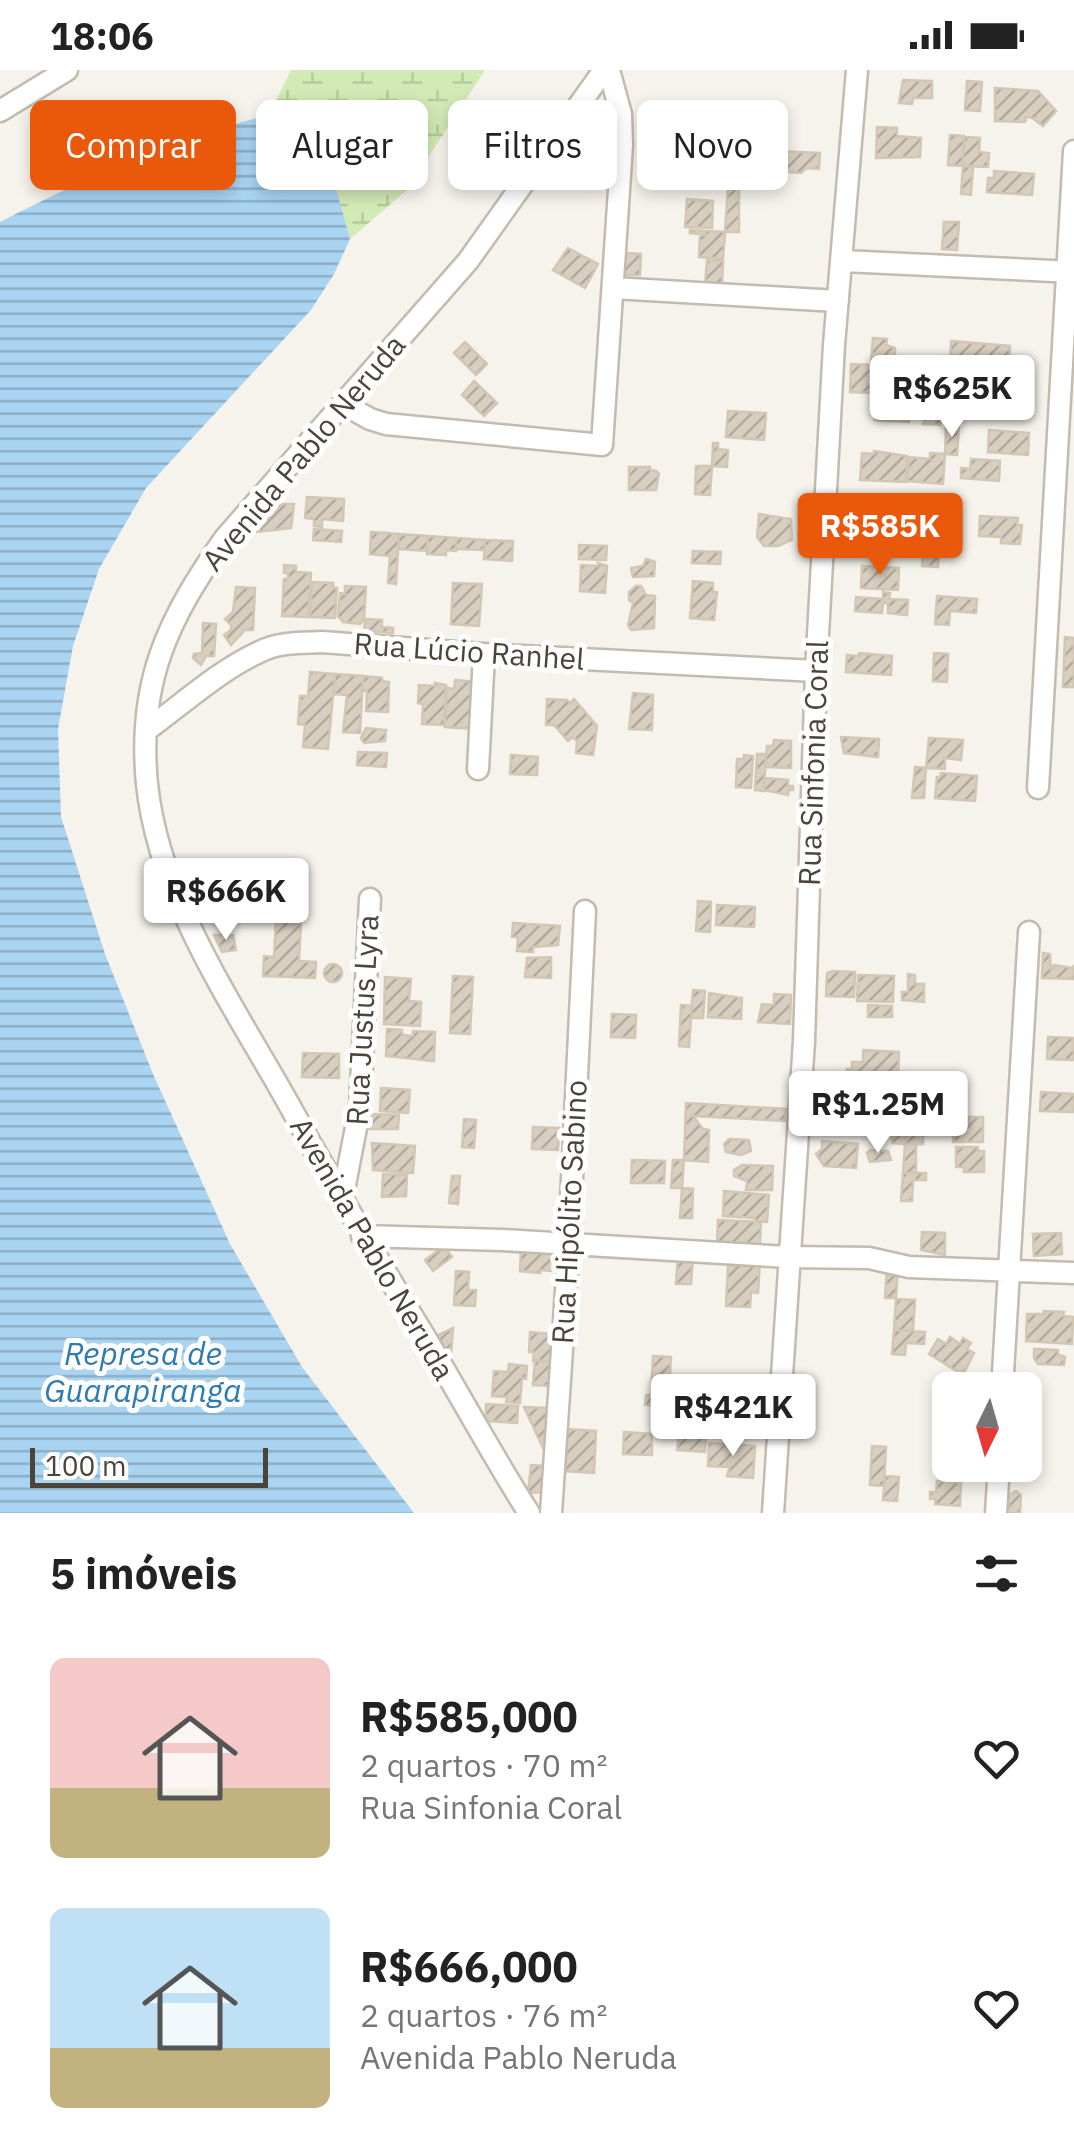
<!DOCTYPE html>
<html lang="pt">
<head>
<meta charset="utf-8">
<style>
  :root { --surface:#fff; --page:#f2f2f2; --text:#222; --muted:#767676; --accent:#ea580c }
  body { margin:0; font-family:"IBM Plex Sans",sans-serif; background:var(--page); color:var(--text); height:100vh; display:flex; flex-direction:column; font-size:38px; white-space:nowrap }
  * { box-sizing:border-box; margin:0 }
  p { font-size:32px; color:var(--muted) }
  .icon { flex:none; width:55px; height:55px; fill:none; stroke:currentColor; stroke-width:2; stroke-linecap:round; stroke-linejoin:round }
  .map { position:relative; height:1443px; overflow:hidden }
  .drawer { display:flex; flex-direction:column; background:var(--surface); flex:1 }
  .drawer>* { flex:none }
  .banner { position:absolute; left:30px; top:30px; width:1015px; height:90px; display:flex; gap:20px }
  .needle { width:65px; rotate:185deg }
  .fabs { position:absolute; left:932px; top:1302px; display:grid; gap:20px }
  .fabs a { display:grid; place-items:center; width:110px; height:110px; border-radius:15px; background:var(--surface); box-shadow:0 5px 15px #0003; font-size:50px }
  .scale { position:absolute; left:30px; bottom:25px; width:238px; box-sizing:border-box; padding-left:10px; border:5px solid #4b4439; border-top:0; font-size:28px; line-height:35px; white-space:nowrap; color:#4b4439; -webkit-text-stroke:8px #fff; paint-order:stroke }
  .price { position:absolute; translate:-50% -85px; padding:0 22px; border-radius:10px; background:#fff; color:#222; font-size:32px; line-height:65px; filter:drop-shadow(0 2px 5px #0008) }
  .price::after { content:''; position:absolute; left:50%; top:60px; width:30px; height:22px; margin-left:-15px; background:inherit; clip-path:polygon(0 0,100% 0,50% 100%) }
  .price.current { background:var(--accent); color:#fff }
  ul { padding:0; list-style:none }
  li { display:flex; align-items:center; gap:30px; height:250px; padding:0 50px }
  li span { display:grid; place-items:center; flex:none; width:280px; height:200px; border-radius:15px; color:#555 }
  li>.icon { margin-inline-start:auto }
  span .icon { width:120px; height:120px; fill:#fffc; stroke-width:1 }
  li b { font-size:42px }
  h2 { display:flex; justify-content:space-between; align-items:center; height:120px; padding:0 50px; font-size:42px }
  .chip { padding:0 35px; border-radius:15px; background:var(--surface); box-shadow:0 5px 15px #0003; font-size:35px; line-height:90px }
  .chip.current { background:var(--accent); color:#fff }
  .status { display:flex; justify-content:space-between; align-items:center; height:70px; padding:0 50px; background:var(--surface); direction:ltr }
  .status svg { height:28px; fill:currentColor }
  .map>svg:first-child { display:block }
  .wetland { fill:url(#wetland-marsh) }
  .water { fill:url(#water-rules) }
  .building { fill:url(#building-hatch); stroke:#d3c7b4; stroke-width:2.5 }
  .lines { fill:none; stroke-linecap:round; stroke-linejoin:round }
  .minor-casing { stroke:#c2bbae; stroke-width:25 }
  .minor { stroke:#fff; stroke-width:20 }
  .labels { text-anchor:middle; stroke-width:10; stroke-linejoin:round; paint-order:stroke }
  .street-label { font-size:30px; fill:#4b4439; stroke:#fff }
  .water-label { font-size:32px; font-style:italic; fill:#2e7ab2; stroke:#fff }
</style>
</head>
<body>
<div class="status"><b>18:06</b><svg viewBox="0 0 49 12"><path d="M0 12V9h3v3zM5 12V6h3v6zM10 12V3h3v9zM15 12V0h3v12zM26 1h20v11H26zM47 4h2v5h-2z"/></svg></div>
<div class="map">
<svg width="1074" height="1443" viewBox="0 0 1074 1443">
  <defs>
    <pattern id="wetland-marsh" width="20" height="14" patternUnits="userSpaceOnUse" patternTransform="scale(2.5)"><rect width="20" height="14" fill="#d2eab5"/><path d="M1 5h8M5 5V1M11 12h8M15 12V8" fill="none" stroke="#b6ca9c"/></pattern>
    <pattern id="water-rules" width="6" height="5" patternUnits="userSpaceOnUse" patternTransform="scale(2.5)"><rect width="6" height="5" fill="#a9d4f2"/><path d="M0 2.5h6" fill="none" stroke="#8caec5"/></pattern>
    <pattern id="building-hatch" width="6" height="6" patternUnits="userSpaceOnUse" patternTransform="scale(2.5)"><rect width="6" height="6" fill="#d8cfc1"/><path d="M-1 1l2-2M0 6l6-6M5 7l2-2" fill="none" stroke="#b1aa9e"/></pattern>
  </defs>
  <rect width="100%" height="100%" fill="#f6f3ec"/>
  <path class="wetland" d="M291 0H485L407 120 350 169 335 115 316 80 269 45Z"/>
  <path class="water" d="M269 45 316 80 335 115 350 169 334 204 311 240 146 418 99 499 73 576 58 659 61 747 105 884 153 1004 230 1174 302 1297 414 1443H0V152C88 107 172 69 269 45Z"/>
  <path class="building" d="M903 10 932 11V28H913L912 34 899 33Z
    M967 11 982 12 980 41 965 40Z
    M995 18 1038 21 1056 41 1043 56 1032 48 1026 47 1025 52 995 51Z
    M877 57 897 58V66L921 68 920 87 876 88Z
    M950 65 964 66 963 96 948 95Z
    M964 67 980 68 979 82 989 83 988 97 963 96Z
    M659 73 686 79 684 97 658 95Z
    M719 76 730 77 728 104 711 103V93H718Z
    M776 81 820 83 819 99 807 98 801 103 775 101 772 87Z
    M963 96H973L971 125 961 124Z
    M994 101 1034 104 1032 125 987 122 988 108H994Z
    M728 116H739V162H725Z
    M687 129 713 131 712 158 685 157Z
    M944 152H959L957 180 942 179Z
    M690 160 725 162 723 189 699 187 700 165H709L690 163Z
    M568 178 598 194 585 218 553 200Z
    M624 183 641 184 640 205H624Z
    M707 190 723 191 722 217 705 216Z
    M873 268 887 269 886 275 895 278V290L890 289V293L871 291Z
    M951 271 1010 276 1009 301 979 300V295L968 294V289L960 288 959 300 950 299Z
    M465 272 487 294 476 305 454 283Z
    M851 294 918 297 917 306 923 307 922 319H915V325L893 324V321H886V324L850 322Z
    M474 311 497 333 484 346 462 325Z
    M877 325 911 327 909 352 875 350Z
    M933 333 941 337 940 355 923 354Z
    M728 341 766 343 764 370 726 367Z
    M946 356 959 357 957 385 945 384Z
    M989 360 1029 363 1028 385 988 382Z
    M713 373H718V379L728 380 727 397 712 396Z
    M874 381 907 386 906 412 860 410 862 383 874 384Z
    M930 383 945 384 943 414 907 411 909 387 930 389Z
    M971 389 1000 391 999 411 961 408V398L970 399Z
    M696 396H712L710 425 695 424Z
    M629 397H650V400L656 401 659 404 656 420H629Z
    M307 427 344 429 343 451 322 449V457L314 456V449L305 448Z
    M281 434H294L291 458 256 462Z
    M941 441H952L947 470 940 469Z
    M759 444 791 449 792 470 778 476H764L757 467Z
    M980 446 1018 448 1017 455H1022L1020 474 1001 473V467L979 466Z
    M314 459 342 461 341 472 313 470Z
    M371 462 399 464 396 514 388 513 390 486 370 484Z
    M399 464 428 466 427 481 398 479Z
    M428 466 456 468V481L446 480V485L427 484Z
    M456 468 485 470 484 480 456 479Z
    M924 468 940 469 938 497 922 496Z
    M485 470 513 471 512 491 484 489Z
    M579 475 607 476 606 490 579 489Z
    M693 481 721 482 720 494 692 493Z
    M646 489 655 492 654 506 633 507 631 498 643 496Z
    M598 493 607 496 605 523 580 521 581 495 598 496Z
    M284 495 296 496V502L311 503 308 547 282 546 284 509H288V503H284Z
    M862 496 899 498 898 520 861 518Z
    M693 511 713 513V522H717L714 550 690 548Z
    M312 512 333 513V518H337L335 548 310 547Z
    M453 513 482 514 479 556 451 554Z
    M345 516 366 517 364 549 360 554 343 552 338 546 340 523 345 524Z
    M636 516H641L646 525 655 526 654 558 631 560 628 555 633 533 629 530V522Z
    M236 517 255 518 253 560H245L231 575 224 565 231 560V555L225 549 233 542Z
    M883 522 890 523 889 529 908 530 907 545 888 543V533H883L882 543 855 541 856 527 883 529Z
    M937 526 977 529 976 543 950 541 949 555 935 554Z
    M365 549 382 550V557L393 558V563L364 561Z
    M203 553 216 554 214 586H206L201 595 193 588 194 584 202 583Z
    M1065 567 1074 568V617H1063Z
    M859 583 892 586 891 605 846 602 847 585 859 586Z
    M934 583 948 584 947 612 933 611Z
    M310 602 335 604 328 679 303 677 305 655 298 654 300 626H308Z
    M335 604 363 606 360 663 343 662 347 625 334 624Z
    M363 606 382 608V611L389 612 388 642 366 641 367 621H362Z
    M455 610 477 612 474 659 445 657 447 618 454 619Z
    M435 613 446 615 444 655 422 654 423 634 418 633 419 615 435 616Z
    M633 623 653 625 652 660 629 659Z
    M547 629 567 630 570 633 574 629 597 656 593 685 576 683 577 671 573 667 568 671 554 655H546Z
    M366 658 386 660 385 671 364 673 361 668Z
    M841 667 879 669 878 687 844 683Z
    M929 668 963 670 961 690 945 688V699L926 698Z
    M774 670 791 671V698L765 697 767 676H773Z
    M358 682 387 683 386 697 357 695Z
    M757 684H766L764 721 755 720Z
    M511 685 538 687 537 705 510 704Z
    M744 685 753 686 751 718 736 717 737 689H744Z
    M915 697 926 698 924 728H912Z
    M941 703 977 706 975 731 935 728 937 707H940Z
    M764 708 788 710V716H793V720H789L788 725 764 720Z
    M222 810 257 812V840H220Z
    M698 831 711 832 710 862 696 861Z
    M717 835 755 837 754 857 716 855Z
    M276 849 301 851 299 891 316 892 315 908 263 906 264 886 274 887Z
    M513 853 560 856 558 875 533 877V882L517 881 518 867H512Z
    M214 865H233L236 880 222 882Z
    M1043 883 1050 884 1051 901 1054 895 1072 898 1074 896V909L1042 908Z
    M551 887V908L525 907 527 888Z
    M324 903a9 9 0 1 1 18 0a9 9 0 1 1-18 0Z
    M832 901 855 902 854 927 826 926 827 903Z
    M908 904 915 905V914H924V932L902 930V922H908Z
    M858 905 894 906 893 932 857 931Z
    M453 906 473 907 470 964 450 963Z
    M385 907 411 909 409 931 421 932 420 956 384 954Z
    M693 920 705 921 703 948H691Z
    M709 923 742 928 741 949 708 947Z
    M774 924 791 925 790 954 758 952 762 934 774 935Z
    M681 935 692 936 689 977 679 976Z
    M868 935 892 936V947H868Z
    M612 944 636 945 635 968 611 967Z
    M387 959 402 960V965L413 966V961L435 962 434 991 386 986Z
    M1048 967 1074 968V990L1047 989Z
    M863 980 899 982 898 1006 878 1009V1016L859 1015V1005H847V999H852V992H863Z
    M303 983 339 984V1008L302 1007Z
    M381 1018 410 1020 408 1043 380 1041Z
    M1041 1022 1074 1024V1042L1040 1041Z
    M686 1033 786 1039 785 1051 693 1046 703 1059 709 1060 708 1092 684 1090Z
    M367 1044 399 1045 398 1059H366Z
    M892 1045 906 1046 905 1074 892 1073Z
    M906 1046H924L923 1074H905Z
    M967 1047H983V1072H953V1052H967Z
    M464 1049 476 1050 474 1078 462 1077Z
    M533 1057 559 1058 558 1080 532 1079Z
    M729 1069 749 1070 751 1081 741 1085 726 1082 724 1074Z
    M822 1071 858 1074 856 1098 824 1096 816 1084 822 1079Z
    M372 1073 415 1076 413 1103 373 1100Z
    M905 1074H916V1103H903Z
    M956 1077H978V1081H984V1102H964V1097H956Z
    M870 1080 888 1081 891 1090 870 1092 867 1083Z
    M632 1090 665 1091 664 1113H631Z
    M673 1090H684L682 1118H671Z
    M742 1095 773 1096 772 1120H746L747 1111 734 1106V1100Z
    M903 1103H926V1110H913L912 1131H901Z
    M383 1104 407 1105 406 1126 382 1127Z
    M452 1106H460L458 1134 449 1133Z
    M682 1118 693 1119 692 1148H680Z
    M724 1121 769 1125 767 1152 755 1151V1148L723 1146Z
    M718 1150 761 1152 760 1174 717 1172Z
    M922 1162 945 1163V1185L921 1180Z
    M1061 1163 1062 1184 1034 1186 1033 1164Z
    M444 1176 452 1187 433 1201 425 1190Z
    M521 1179 553 1180 552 1201 540 1200V1203L520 1201Z
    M678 1186H693L691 1214H676Z
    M735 1189 760 1190 758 1223 751 1222 750 1237 726 1236 728 1195 735 1196Z
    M887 1197 898 1198 896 1228H885Z
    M456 1201 469 1202 468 1220H476L475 1236 454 1235Z
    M896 1229 915 1230 913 1261 894 1260Z
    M1044 1241 1064 1242 1063 1246 1073 1247 1072 1274 1026 1271 1027 1244H1044Z
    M453 1258 451 1285H447L436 1266Z
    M894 1260 925 1262 924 1274 906 1273 905 1285 892 1284Z
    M530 1262 552 1264 551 1292 533 1291 534 1282H529Z
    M950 1267 960 1274 963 1268 971 1273 967 1279 974 1283 963 1305 929 1284 938 1269 946 1274Z
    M1034 1279 1058 1280V1284L1065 1287 1064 1295 1038 1294 1034 1288Z
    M653 1286 671 1287 668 1336 645 1335 646 1325H651Z
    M535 1290 551 1292 550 1316 533 1315Z
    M509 1294 527 1296 526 1309 522 1308 520 1333 506 1332 507 1327 492 1326 494 1301 508 1302Z
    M486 1334 518 1336 517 1353 486 1351Z
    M524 1337 548 1338 546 1377 543 1378Z
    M678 1338 704 1340 702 1364 676 1362Z
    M567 1359 596 1361 594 1403 565 1401Z
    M624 1362 652 1364V1385L623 1384Z
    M679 1365 706 1367 705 1382 677 1380Z
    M709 1373 755 1376 753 1408 727 1406 731 1392H728L727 1397 708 1396Z
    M872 1376 886 1377 884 1416 870 1415Z
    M531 1395 545 1396 543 1422 528 1423Z
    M885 1406 899 1407 897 1431 883 1430Z
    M937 1411 961 1413 960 1436 935 1434 936 1429H930V1422H936Z
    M1016 1421 1021 1425 1020 1443H1008L1009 1425Z"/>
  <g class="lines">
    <g class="minor-casing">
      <path id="minor" d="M0 41 67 0
        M843 191 1074 202
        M613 218 838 231
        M345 335 370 349 386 354 602 375 622 75 621 44 609 0
        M147 660C185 632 223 597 266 579 283 572 304 573 322 572L484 584 816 601
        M478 699 484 584
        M1038 718 1074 81
        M342 1130 360 1037 370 829
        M362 1166 502 1170 789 1187 869 1188 909 1197 1074 1203
        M1002 1320 1029 862
        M529 1443C492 1385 460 1325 425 1267 377 1189 331 1111 287 1031 232 933 159 829 147 714 137 612 168 549 225 468L468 191 604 0
        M551 1443 568 1191 585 841
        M773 1443 804 971 816 601 834 275 857 0
        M996 1443 999 1395"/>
    </g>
    <use href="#minor" class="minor"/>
  </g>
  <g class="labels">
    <g class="street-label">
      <text transform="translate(304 383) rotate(-50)" y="10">Avenida Pablo Neruda</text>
      <text transform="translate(469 582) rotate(4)" y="10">Rua Lúcio Ranhel</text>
      <text transform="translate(814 693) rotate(-88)" y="10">Rua Sinfonia Coral</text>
      <text transform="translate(363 950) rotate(-87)" y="10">Rua Justus Lyra</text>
      <text transform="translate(570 1142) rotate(-87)" y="10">Rua Hipólito Sabino</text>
      <text transform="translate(372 1179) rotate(60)" y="10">Avenida Pablo Neruda</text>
    </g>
    <g class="water-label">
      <text x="143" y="1295">Represa de<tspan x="143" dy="37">Guarapiranga</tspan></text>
    </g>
  </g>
</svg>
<div class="fabs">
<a><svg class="needle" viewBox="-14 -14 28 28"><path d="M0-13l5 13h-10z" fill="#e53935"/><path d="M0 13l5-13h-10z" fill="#767676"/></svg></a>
</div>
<div class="scale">100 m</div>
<b class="price" style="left:952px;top:370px">R$625K</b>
<b class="price current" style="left:880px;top:508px">R$585K</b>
<b class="price" style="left:226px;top:873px">R$666K</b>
<b class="price" style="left:878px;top:1086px">R$1.25M</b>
<b class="price" style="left:733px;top:1389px">R$421K</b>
<div class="banner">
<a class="chip current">Comprar</a>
<a class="chip">Alugar</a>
<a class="chip">Filtros</a>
<a class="chip">Novo</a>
</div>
</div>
<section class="drawer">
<h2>5 imóveis<svg class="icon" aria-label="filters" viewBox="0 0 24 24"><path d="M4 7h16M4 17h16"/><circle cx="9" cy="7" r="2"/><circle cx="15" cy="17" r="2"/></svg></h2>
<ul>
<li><span style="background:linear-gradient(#f6c9c9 65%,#c2b280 0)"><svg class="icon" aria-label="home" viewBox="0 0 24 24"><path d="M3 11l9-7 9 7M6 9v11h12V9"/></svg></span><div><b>R$585,000</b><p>2 quartos · 70 m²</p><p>Rua Sinfonia Coral</p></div><svg class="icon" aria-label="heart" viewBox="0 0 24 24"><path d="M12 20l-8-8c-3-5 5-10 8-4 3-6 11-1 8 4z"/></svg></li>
<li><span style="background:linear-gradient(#bfe0f5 70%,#c2b280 0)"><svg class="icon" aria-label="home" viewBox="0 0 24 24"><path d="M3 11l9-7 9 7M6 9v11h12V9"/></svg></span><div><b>R$666,000</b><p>2 quartos · 76 m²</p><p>Avenida Pablo Neruda</p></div><svg class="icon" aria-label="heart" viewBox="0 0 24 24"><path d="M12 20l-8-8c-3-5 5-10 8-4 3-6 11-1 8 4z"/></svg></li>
</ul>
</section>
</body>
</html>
